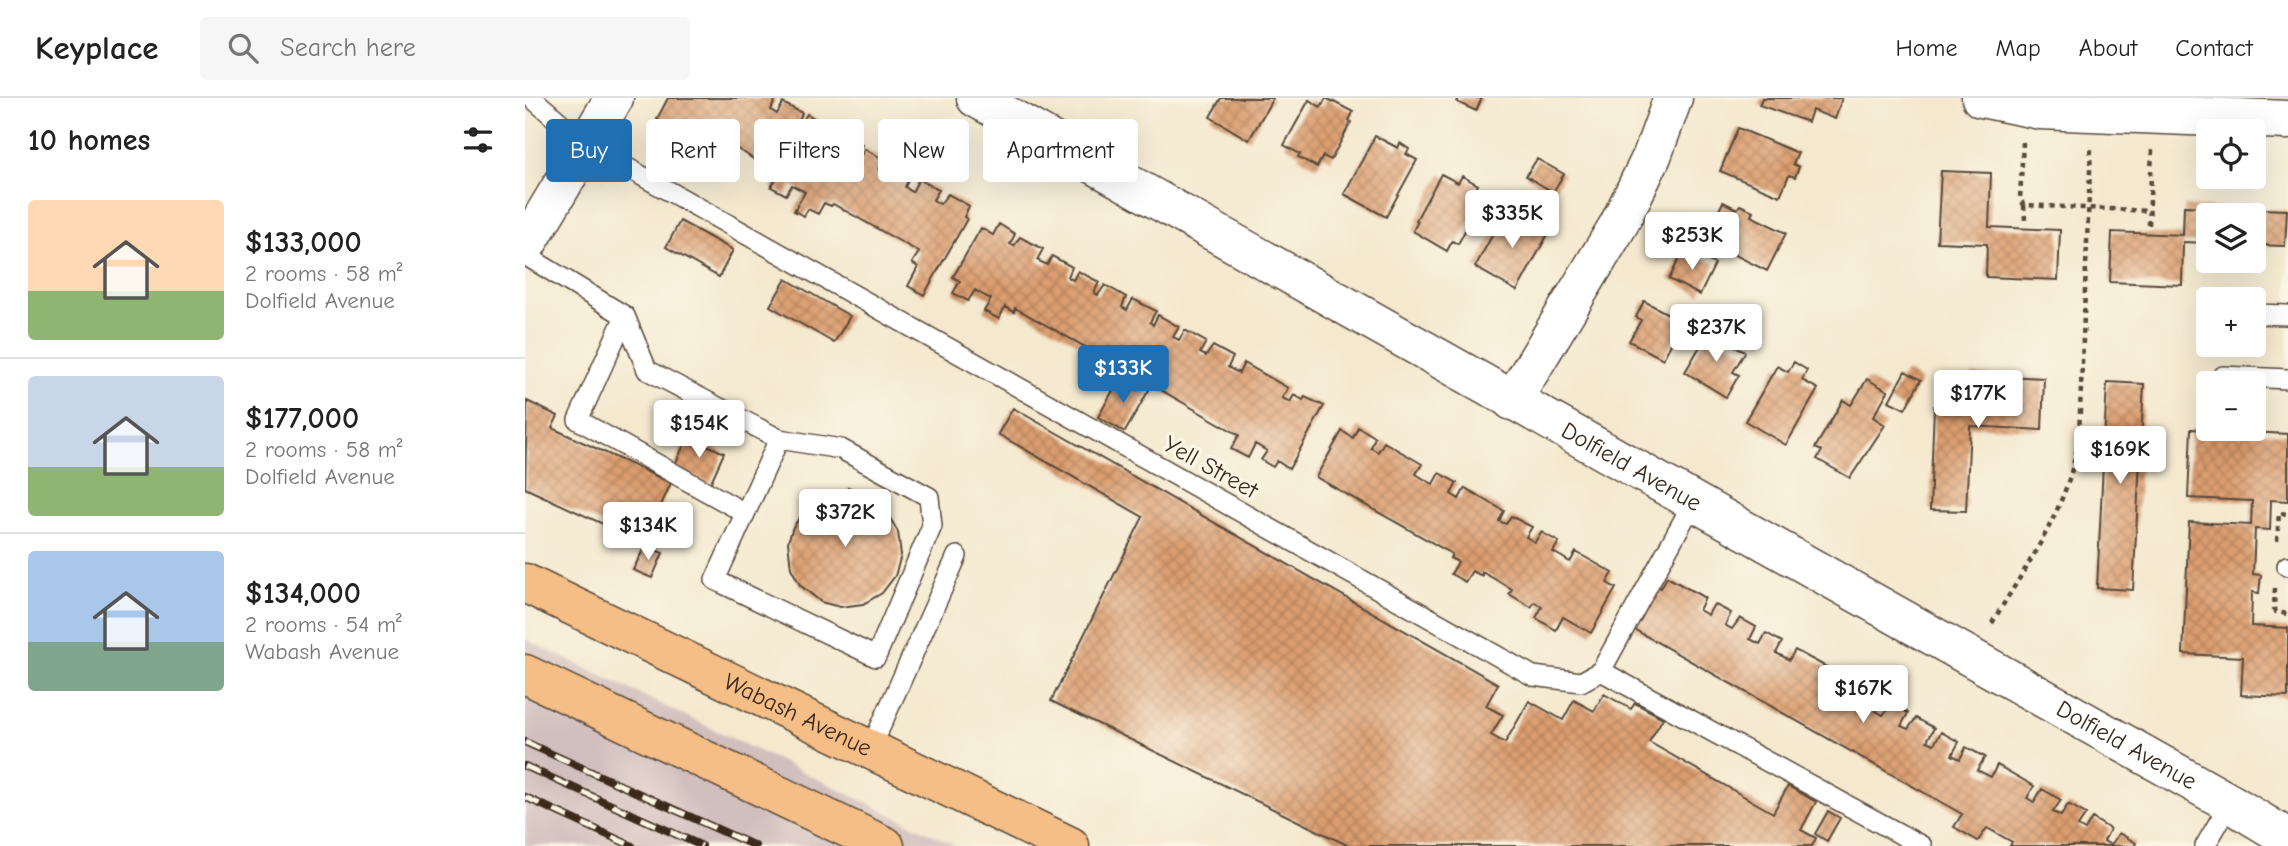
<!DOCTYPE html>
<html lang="en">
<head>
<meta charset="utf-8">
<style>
  :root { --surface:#fff; --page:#f6f6f6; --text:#222; --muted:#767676; --line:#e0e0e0; --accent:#1f6fb2 }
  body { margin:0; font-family:"Comic Neue",sans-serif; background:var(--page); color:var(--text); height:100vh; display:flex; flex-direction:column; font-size:26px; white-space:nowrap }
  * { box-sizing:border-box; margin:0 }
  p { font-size:23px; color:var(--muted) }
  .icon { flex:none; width:38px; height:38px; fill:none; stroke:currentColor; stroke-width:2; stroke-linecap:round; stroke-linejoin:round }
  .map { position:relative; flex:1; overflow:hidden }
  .side { display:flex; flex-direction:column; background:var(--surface); width:525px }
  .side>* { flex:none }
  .hud { position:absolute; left:21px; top:21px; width:665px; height:63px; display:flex; gap:14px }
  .tools { position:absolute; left:1671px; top:21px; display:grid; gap:14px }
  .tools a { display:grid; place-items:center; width:70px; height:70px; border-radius:7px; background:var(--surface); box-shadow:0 7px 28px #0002; font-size:35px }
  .price { position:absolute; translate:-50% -60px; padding:0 16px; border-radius:7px; background:#fff; color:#222; font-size:23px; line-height:46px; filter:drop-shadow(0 2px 4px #0008) }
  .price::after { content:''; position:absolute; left:50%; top:42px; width:21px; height:16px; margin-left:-10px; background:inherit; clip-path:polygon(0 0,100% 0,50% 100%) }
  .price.current { background:var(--accent); color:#fff }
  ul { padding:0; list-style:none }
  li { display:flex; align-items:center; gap:21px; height:175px; padding:0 28px }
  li+li { border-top:2px solid var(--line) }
  li span { display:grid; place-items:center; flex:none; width:196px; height:140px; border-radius:7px; color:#555 }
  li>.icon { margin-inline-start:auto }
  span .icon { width:84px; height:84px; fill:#fffc; stroke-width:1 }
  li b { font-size:30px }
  h2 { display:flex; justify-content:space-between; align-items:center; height:84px; padding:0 28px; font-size:30px }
  .tag { padding:0 24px; border-radius:7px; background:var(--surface); box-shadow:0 7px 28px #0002; font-size:24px; line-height:63px }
  .tag.current { background:var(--accent); color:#fff }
  header { display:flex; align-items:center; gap:42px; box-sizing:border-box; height:98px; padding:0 35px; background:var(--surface); border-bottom:2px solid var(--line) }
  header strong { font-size:33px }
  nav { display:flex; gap:38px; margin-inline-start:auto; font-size:24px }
  .search { width:490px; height:63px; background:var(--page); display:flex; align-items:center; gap:18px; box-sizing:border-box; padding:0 24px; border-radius:7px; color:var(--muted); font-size:26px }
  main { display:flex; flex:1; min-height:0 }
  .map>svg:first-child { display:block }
  .railway { fill:#d1bfbd }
  .building { fill:url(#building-cross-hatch) }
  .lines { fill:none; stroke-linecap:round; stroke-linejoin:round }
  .service-casing { stroke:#574739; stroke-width:22 }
  .minor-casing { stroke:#574739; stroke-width:41 }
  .tertiary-casing { stroke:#574739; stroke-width:41 }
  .primary-casing { stroke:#574739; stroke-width:41 }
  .path { stroke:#574739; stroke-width:4.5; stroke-dasharray:5 5; stroke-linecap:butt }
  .service { stroke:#fff; stroke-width:19 }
  .minor { stroke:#fff; stroke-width:38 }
  .tertiary { stroke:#fff; stroke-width:38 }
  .primary { stroke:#f5be86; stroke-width:38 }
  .rail-casing { stroke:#3b2a1e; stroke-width:8 }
  .rail { stroke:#fcf5e5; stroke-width:5; stroke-dasharray:16; stroke-linecap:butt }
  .labels { text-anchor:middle; stroke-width:7; stroke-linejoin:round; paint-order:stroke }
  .street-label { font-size:24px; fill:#3b2a1e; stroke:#fcf5e5 }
</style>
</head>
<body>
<header>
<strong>Keyplace</strong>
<div class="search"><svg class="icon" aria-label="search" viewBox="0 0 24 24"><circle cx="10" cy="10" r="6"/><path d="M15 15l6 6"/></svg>Search here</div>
<nav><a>Home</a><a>Map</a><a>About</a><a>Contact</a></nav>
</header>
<main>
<section class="side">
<h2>10 homes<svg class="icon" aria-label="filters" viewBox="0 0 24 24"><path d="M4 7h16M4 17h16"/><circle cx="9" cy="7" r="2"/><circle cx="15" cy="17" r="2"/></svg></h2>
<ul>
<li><span style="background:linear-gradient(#ffd9b3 65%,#8fb573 0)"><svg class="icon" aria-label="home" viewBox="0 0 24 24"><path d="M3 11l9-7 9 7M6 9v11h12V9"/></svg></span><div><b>$133,000</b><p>2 rooms · 58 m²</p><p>Dolfield Avenue</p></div></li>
<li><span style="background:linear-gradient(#c9d6e8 65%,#8fb573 0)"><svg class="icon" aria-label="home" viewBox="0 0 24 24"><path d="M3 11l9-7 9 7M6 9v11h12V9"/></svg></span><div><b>$177,000</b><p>2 rooms · 58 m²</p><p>Dolfield Avenue</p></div></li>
<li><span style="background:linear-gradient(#a9c7e8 65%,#7fa58c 0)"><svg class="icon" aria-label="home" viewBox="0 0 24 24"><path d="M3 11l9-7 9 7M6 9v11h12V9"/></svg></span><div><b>$134,000</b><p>2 rooms · 54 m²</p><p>Wabash Avenue</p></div></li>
</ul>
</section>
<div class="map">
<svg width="1763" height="748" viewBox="0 0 1763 748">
  <defs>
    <pattern id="building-cross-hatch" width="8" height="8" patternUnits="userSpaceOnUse" patternTransform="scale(1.75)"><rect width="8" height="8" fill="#dc9e70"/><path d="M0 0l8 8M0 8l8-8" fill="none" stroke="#b4815b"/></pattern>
  </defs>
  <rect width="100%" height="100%" fill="#fcf5e5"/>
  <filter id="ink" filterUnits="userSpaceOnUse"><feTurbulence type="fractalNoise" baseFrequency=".0143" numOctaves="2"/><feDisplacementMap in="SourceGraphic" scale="14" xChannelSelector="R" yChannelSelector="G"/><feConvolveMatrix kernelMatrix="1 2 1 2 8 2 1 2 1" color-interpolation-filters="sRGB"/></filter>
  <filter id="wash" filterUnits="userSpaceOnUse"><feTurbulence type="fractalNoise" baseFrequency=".00686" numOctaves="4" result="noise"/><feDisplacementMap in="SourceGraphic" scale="28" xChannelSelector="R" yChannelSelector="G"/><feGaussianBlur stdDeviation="1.57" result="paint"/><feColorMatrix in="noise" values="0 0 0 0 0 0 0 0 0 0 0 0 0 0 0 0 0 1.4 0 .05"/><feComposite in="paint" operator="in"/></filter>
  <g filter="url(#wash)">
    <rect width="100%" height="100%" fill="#f4e9cf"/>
    <path class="railway" d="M0 541 432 748H0Z"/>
    <g id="blocks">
      <path class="building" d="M143 0H251L246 12 252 16 258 5 277 15 273 26 275 28 282 16 301 27 295 37 312 47 318 37 337 47 330 59 333 61 340 51 359 62 354 72 360 76 367 65 386 76 380 89 387 94 394 81 414 92 408 102 415 106 423 96 444 108 439 119 442 121 399 197 383 188 393 169 387 165 394 154 308 106 306 108 299 105 293 116 283 111 279 118 269 113 280 94 267 87 261 97 246 89 253 78 221 56 161 22 154 34 132 21Z
        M696 0H748L724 42 685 19Z
        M801 0 828 14 824 23 826 24 806 62 798 58 792 69 773 59 775 56 759 47 784 2 796 9Z
        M934 0H957L951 13 932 4Z
        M1237 0H1317L1310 21 1287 12 1283 24 1234 7Z
        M1213 30 1273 55 1268 66 1274 69 1270 79 1264 77 1255 98 1195 73Z
        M850 38 873 50 875 45 884 51 881 56 892 62 861 119 819 96Z
        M1012 61 1039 76 1028 94 1001 78Z
        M1416 73 1466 75 1464 129 1535 132 1533 182 1461 179 1462 146 1412 144Z
        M916 76 933 85 937 78 953 87 949 94 956 98 950 107 953 108 933 146 927 143 922 153 888 133 893 123 891 122Z
        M1198 104 1212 111 1215 107 1228 113 1226 118 1261 135 1242 173 1170 137 1181 115 1190 120Z
        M1659 108 1762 112 1760 148 1729 147V117H1684V145L1658 144 1657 187 1585 184 1587 134 1658 137Z
        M981 112 1000 123 1004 117 1017 125 1013 131 1023 136 992 193 950 169Z
        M155 123 208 152 194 179 141 149Z
        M474 126 490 136 485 146 489 148 495 139 518 151 512 162 522 167 527 158 547 169 543 179 548 182 553 173 574 184 569 195 573 197 580 187 601 199 597 209 602 212 608 201 631 213 625 224 628 227 633 217 654 229 648 239 654 242 660 232 681 244 675 255 681 258 688 248 708 259 703 269 708 272 714 275 719 265 763 290 757 300 765 304 769 297 778 302 780 299 799 308 764 371 752 363 748 369 736 362 742 353 730 346 723 360 706 351 714 337 601 272 599 276 593 272 587 284 571 275 578 263 569 259 571 255 490 210 489 214 480 209 474 221 459 213 466 201 458 197 450 192 443 203 428 195 435 183 428 179 456 130 468 137Z
        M1159 151 1190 166 1175 197 1144 181Z
        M261 181 325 218 309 245 245 208Z
        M1119 203 1158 224 1138 261 1104 243 1116 222 1111 219Z
        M1184 233 1220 254 1208 274 1214 277 1201 299 1160 274Z
        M1269 264 1282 272 1277 282 1293 291 1261 347 1220 323 1252 268 1263 274Z
        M1380 273 1396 282 1380 311 1364 303Z
        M1447 276 1519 280 1517 332 1445 328 1441 413 1405 412 1409 308 1445 310Z
        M595 280 612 292 616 285 625 290 600 334 573 319Z
        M1342 281 1363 293 1348 319 1360 327 1325 380 1292 361 1297 353 1290 350 1318 302 1326 307Z
        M1582 284 1619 286 1608 492 1572 490Z
        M2 303 33 318 27 330 146 385 119 445 0 390Z
        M488 310 973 586 961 608 978 617 966 637 980 645 1004 603 1038 622 1049 602 1069 613 1079 596 1106 611 1110 605 1138 620 1124 644 1248 715 1263 688 1291 704 1276 732 1291 740 1287 748H824L526 603 618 419 473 336Z
        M833 329 850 339 846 350 853 354 859 344 897 366 891 376 899 381 908 386 914 375 932 385 926 396 934 401 940 390 979 413 974 423 981 426 986 418 1007 429 1001 439 1010 444 1016 434 1034 444 1028 454 1037 459 1045 464 1051 454 1088 475 1082 485 1091 490 1066 535 1038 519 1031 532 1011 520 1017 509 1010 504 1006 509 984 496 987 491 957 474V478L947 473 940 484 926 476 933 464 925 460 927 456 791 379 817 333 828 340Z
        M1666 331 1763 336V403L1746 402 1745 432 1730 431 1728 476 1736 477 1734 495 1727 494 1726 528 1763 530V599L1716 597 1718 559 1658 556 1664 424 1726 427 1727 403 1663 400Z
        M163 338 199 355 185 386 149 369Z
        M323 390 349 396 347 403 362 415 373 434 376 457 370 478 357 495 338 506 315 509 296 504 275 487 266 470 263 444 268 429 282 410 300 399 321 396Z
        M120 448 138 455 127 480 108 472Z
        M1142 479 1180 500 1174 512 1183 517 1189 506 1206 515 1200 527 1207 531 1215 520 1231 529 1225 541 1235 546 1241 535 1257 544 1251 555 1259 559 1264 562 1270 552 1307 572 1301 583 1309 588 1315 577 1332 587 1326 598 1334 603 1340 591 1358 601 1351 613 1358 617 1366 606 1383 615 1376 628 1383 631 1391 620 1409 630 1402 643 1409 646 1416 634 1434 644 1427 657 1435 661 1441 649 1460 659 1452 672 1466 679 1472 667 1509 688 1502 700 1509 704 1517 691 1536 702 1528 714 1536 718 1543 706 1561 716 1553 728 1560 732 1567 720 1585 731 1579 743 1586 747 1594 735 1611 745 1609 748H1485L1487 744 1462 730 1453 743 1429 729 1437 716 1107 530 1131 487 1136 490Z
        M1303 713 1315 720 1302 743 1290 736Z"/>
    </g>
  </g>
  <g filter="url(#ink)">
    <use href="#blocks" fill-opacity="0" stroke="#574739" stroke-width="2"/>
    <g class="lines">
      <g class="service-casing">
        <path id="service" d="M7 0 60 46 1008 578 1056 584 1076 573 1169 403
          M0 157 100 218 122 272 254 341 316 351 404 399 407 428 351 559 190 482 254 341
          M1729 216 1763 217
          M100 218 53 322 220 415
          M1698 278 1763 281
          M1762 468H1763
          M1076 573 1397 748
          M345 652 432 458
          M1680 748 1705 705"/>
      </g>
      <g class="minor-casing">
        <path id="minor" d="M1456 0 1515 12 1763 22
          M0 149 89 0
          M987 303 1094 126 1127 58 1148 0"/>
      </g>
      <g class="tertiary-casing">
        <g id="tertiary">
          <path id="s1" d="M451 0 1705 705 1763 740"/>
        </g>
      </g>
      <g class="primary-casing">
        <g id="primary">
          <path id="s2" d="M0 485 545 748"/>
          <path d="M0 576 360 748"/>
        </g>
      </g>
      <path class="path" d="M1498 44 1495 101 1499 107 1625 113
        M1499 107 1500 122
        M1624 127 1627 51
        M1752 443 1754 415 1763 416
        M1750 490 1749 510 1751 514 1763 516
        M1467 525C1503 465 1545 408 1554 337L1566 48"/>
      <use href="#service" class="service"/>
      <use href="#minor" class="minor"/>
      <use href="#tertiary" class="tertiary"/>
      <use href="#primary" class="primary"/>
      <g class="rail-casing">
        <path id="rail" d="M0 644 230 748
          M0 668 177 748
          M0 699 107 748"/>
      </g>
      <use href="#rail" class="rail"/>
    </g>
  </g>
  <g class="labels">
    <g class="street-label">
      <text transform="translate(686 369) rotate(29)" y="8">Yell Street</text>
      <text dy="8" stroke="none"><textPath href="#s1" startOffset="752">Dolfield Avenue</textPath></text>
      <text dy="8" stroke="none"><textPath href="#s2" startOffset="303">Wabash Avenue</textPath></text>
      <text dy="8" stroke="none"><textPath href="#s1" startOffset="1320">Dolfield Avenue</textPath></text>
    </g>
  </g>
</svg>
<div class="tools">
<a><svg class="icon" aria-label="locate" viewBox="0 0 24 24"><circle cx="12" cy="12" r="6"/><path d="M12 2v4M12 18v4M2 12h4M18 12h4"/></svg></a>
<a><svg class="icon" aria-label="layers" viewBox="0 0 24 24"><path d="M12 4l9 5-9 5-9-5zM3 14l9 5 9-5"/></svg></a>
<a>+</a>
<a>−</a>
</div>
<b class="price" style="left:987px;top:152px">$335K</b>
<b class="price" style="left:1167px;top:174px">$253K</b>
<b class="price" style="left:1191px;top:266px">$237K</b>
<b class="price current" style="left:598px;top:307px">$133K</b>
<b class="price" style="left:1453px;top:332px">$177K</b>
<b class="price" style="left:174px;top:362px">$154K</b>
<b class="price" style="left:1595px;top:388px">$169K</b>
<b class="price" style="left:320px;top:451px">$372K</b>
<b class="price" style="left:123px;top:464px">$134K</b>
<b class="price" style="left:1338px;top:627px">$167K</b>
<div class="hud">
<a class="tag current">Buy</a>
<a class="tag">Rent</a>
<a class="tag">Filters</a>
<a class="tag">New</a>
<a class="tag">Apartment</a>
</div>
</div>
</main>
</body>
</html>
